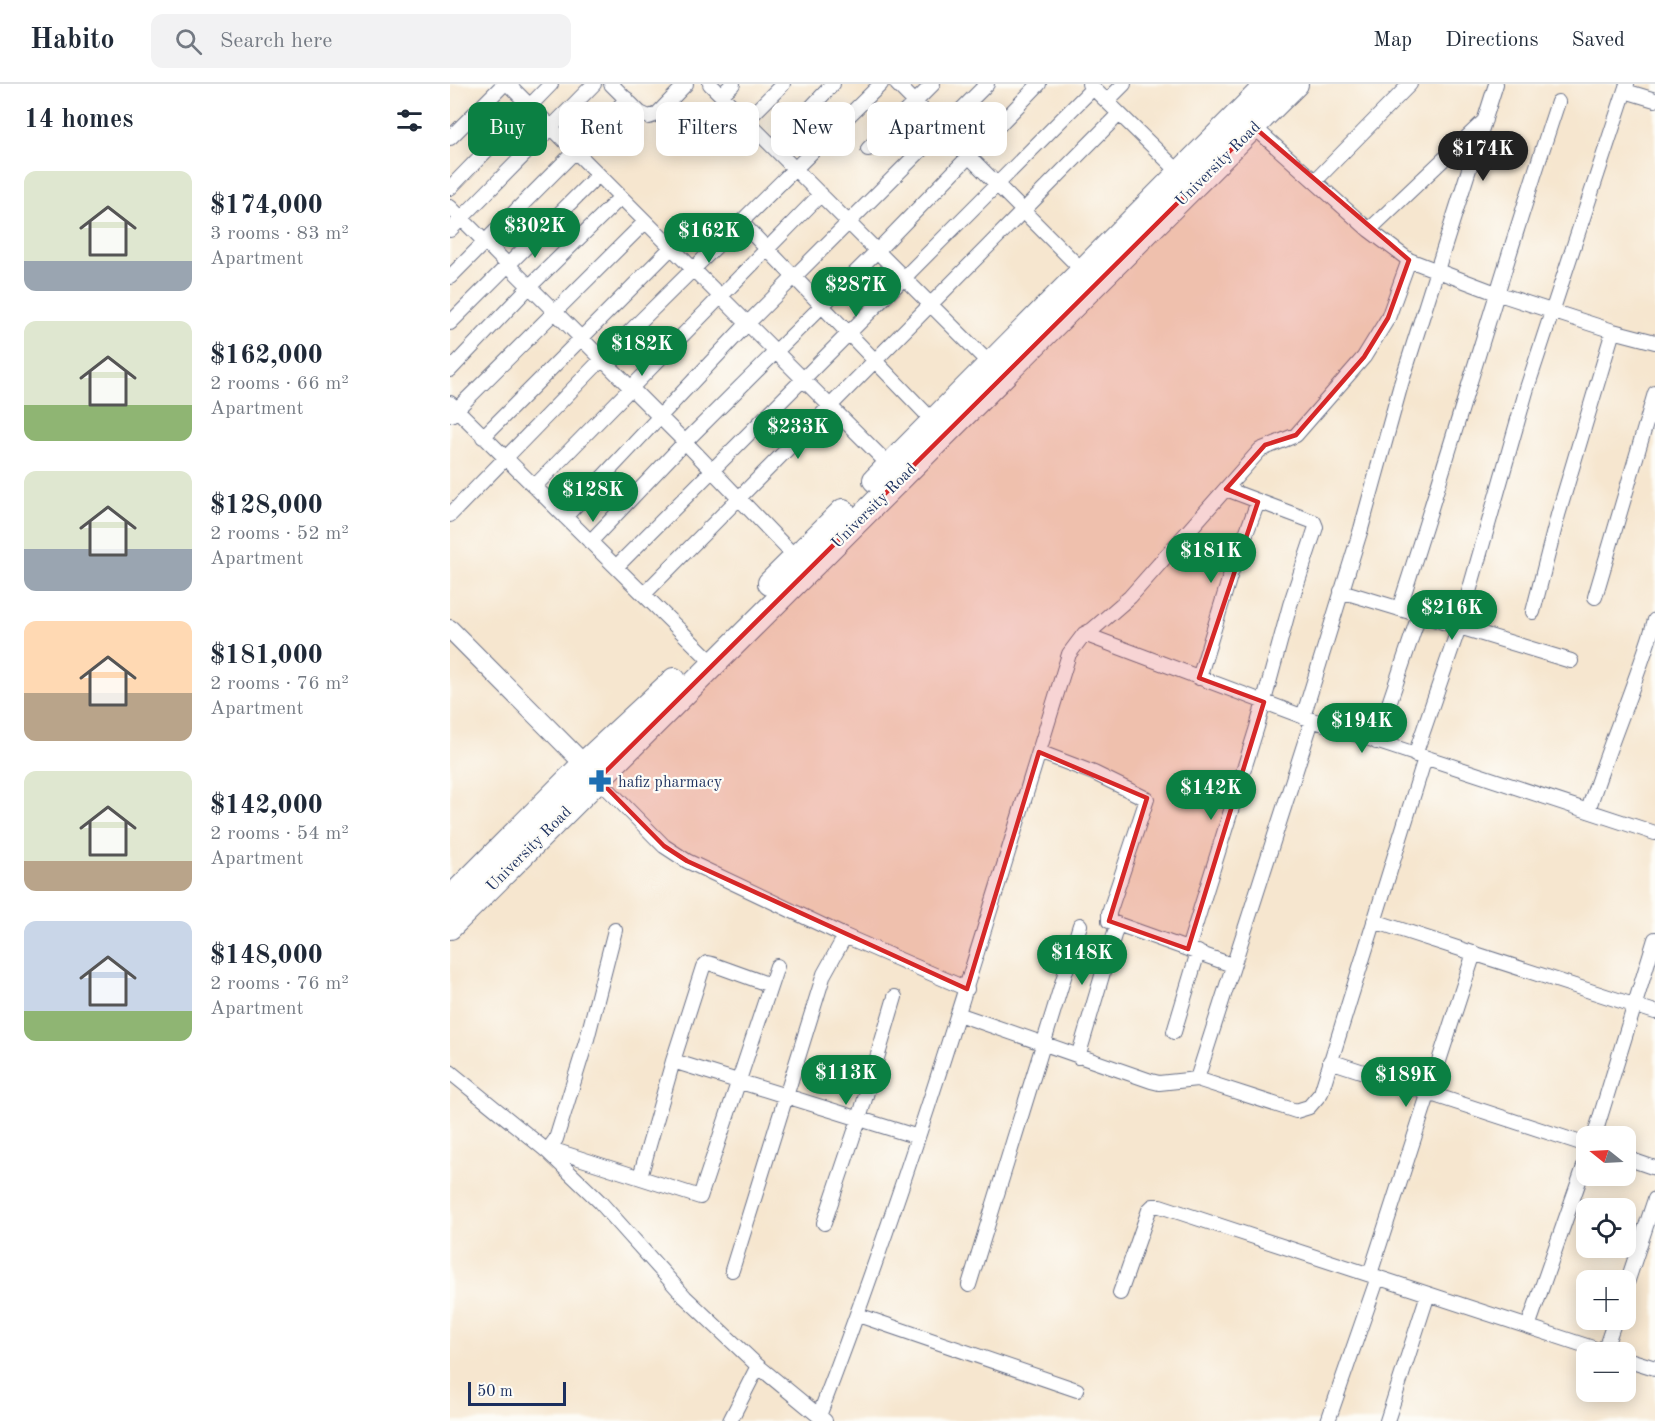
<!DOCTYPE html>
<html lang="en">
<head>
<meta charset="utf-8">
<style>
  :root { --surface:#fff; --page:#f2f2f3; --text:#1f2937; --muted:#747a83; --line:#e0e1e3; --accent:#0b8043 }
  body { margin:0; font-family:"Old Standard TT",serif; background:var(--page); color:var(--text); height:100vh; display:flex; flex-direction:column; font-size:22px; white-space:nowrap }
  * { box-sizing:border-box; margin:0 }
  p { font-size:20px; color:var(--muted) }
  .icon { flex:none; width:33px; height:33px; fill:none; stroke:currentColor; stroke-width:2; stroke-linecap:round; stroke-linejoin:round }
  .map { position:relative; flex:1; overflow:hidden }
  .drawer { display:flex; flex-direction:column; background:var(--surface); width:450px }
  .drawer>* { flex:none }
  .top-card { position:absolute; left:18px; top:18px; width:570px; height:54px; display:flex; gap:12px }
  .needle { width:39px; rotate:288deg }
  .controls { position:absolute; left:1126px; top:1042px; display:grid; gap:12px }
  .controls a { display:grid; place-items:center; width:60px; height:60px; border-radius:12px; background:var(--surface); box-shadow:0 3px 15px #0003; font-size:30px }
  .scale { position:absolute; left:18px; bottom:15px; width:98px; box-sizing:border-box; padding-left:6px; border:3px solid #1b2f5e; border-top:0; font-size:16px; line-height:21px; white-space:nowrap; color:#1b2f5e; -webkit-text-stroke:4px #fdfcf7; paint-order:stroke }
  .price { position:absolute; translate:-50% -51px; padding:0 14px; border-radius:21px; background:var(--accent); color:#fff; font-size:20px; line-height:39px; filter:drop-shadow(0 2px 3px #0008) }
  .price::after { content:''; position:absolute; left:50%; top:36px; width:18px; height:14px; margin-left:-9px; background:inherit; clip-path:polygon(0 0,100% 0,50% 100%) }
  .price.active { background:#222; color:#fff }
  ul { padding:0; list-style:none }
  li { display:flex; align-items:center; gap:18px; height:150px; padding:0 24px }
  li span { display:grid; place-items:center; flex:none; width:168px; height:120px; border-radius:12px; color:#555 }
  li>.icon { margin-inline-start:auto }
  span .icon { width:72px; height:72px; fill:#fffc; stroke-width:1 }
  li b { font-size:26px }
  h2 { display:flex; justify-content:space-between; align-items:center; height:72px; padding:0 24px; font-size:26px }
  .tag { padding:0 21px; border-radius:12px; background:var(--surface); box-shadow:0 3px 15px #0003; font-size:21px; line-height:54px }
  .tag.active { background:var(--accent); color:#fff }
  header { display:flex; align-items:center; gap:36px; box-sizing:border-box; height:84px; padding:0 30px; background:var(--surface); border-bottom:2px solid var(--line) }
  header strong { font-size:28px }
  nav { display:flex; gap:33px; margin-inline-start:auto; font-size:21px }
  .search { width:420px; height:54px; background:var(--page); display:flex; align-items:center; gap:15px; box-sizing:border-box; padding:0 21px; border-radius:12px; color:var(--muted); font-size:22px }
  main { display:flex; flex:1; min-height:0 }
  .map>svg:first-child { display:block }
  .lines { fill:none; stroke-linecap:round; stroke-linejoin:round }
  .street-casing { stroke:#686f86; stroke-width:16 }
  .secondary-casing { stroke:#686f86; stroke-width:20 }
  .highway-casing { stroke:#686f86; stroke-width:26 }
  .street { stroke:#fff; stroke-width:14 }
  .secondary { stroke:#fff; stroke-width:18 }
  .highway { stroke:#fff; stroke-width:24 }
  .marked { fill:#d62828; fill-opacity:0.2; stroke:#d62828; stroke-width:4.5; stroke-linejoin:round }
  .labels { text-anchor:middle; stroke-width:4.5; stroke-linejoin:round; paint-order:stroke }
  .street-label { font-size:16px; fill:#1b2f5e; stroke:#fdfcf7 }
  .poi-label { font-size:16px; fill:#1b2f5e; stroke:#fdfcf7; text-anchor:start }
</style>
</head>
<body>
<header>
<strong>Habito</strong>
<div class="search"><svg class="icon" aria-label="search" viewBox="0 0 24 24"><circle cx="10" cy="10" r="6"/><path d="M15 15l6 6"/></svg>Search here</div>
<nav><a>Map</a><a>Directions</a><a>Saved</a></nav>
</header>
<main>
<section class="drawer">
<h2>14 homes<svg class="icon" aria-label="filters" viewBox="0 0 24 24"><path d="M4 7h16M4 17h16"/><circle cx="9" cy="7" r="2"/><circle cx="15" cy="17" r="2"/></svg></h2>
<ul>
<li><span style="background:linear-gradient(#dfe7d0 75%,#9aa5b1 0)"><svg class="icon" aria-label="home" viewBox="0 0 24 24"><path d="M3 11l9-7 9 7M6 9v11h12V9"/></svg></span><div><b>$174,000</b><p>3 rooms · 83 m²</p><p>Apartment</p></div></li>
<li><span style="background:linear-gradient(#dfe7d0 70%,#8fb573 0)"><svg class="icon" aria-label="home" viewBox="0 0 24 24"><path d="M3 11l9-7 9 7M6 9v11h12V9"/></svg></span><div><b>$162,000</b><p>2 rooms · 66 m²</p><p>Apartment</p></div></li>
<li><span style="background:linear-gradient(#dfe7d0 65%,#9aa5b1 0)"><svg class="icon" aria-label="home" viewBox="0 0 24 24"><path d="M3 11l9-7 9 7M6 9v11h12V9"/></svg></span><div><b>$128,000</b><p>2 rooms · 52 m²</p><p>Apartment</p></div></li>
<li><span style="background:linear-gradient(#ffd9b3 60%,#b9a48a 0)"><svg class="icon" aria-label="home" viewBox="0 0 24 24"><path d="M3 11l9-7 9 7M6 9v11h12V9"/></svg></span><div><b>$181,000</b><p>2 rooms · 76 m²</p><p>Apartment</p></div></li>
<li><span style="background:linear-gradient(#dfe7d0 75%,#b9a48a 0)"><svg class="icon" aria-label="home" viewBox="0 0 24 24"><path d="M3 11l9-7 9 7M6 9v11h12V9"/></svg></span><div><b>$142,000</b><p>2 rooms · 54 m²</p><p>Apartment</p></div></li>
<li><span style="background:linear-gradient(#c9d6e8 75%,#8fb573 0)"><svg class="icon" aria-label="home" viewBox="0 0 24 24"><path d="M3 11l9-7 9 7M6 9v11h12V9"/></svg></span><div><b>$148,000</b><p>2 rooms · 76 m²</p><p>Apartment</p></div></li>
</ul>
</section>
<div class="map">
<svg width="1205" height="1337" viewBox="0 0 1205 1337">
  <rect width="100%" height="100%" fill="#fdfcf7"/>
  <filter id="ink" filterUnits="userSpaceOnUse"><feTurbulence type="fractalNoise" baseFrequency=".0167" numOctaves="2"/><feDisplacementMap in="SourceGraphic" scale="12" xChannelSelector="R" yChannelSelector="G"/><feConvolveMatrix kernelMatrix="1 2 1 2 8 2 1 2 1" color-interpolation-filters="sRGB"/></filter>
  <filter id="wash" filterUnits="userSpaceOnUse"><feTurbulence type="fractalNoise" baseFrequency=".008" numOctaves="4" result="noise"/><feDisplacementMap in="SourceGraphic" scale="24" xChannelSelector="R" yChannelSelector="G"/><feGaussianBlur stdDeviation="1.35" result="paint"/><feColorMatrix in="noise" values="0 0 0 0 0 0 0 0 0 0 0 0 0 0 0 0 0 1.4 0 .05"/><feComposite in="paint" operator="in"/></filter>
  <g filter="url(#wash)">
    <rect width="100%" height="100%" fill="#f6e6cf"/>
  </g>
  <g filter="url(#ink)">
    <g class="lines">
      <g class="street-casing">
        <path id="street" d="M58 0 439 381
          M161 0 190 29 199 33 207 30 236 0
          M260 0 540 280
          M447 0 632 186
          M639 0 729 88
          M1175 7 1205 16
          M271 11 283 0
          M657 17 674 0
          M297 36 333 0
          M804 43 919 146 959 176 1046 209 1163 247 1205 258
          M0 54 54 0
          M324 63 383 0
          M418 65 483 0
          M865 97 960 0
          M0 104 101 0
          M0 123 235 358 350 478
          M292 139 488 342
          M0 146 144 0
          M919 146 1035 36
          M0 193 177 15
          M0 239 148 91
          M0 286 79 203 171 113
          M0 319 263 579
          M1 331 195 138
          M33 353 221 164
          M84 403 371 110
          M0 431 152 275 431 0
          M115 433 297 240 537 0
          M140 458 235 358 427 167 589 0
          M166 483 643 4
          M891 507 1121 577
          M194 510 669 30
          M1145 513 1205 309
          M949 525C1004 356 1052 186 1108 18
          M1083 528 1108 431 1163 247
          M634 550 862 636 1205 749
          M749 594 781 489 808 418
          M853 633 911 445 951 300 1046 0
          M926 658 969 531
          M589 668 644 689 697 715 659 829V837L782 881
          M965 671 1009 543 1077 304 1177 0
          M148 695 214 762 237 777 395 852 517 905
          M1138 727C1158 662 1186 601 1205 536
          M924 837 1205 928
          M738 865 807 643 840 521 866 443 864 438 776 405
          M508 930 701 997 709 999 747 995 846 1027 859 1023 871 1009 975 674
          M724 948 748 868
          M628 973 667 841
          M223 977 468 1053
          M880 977 1137 1061
          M0 988 97 1067 150 1118 235 1213 308 1282 375 1337
          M747 995 862 636
          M1144 1053 1205 855
          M102 1062 107 1067 250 1113 327 882
          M97 1067 106 1055 137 955 165 846
          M1176 1074 1205 1084
          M190 1093 223 977 253 883 257 879 262 880 320 901
          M374 1139 409 1035 445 913
          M282 1186 374 890 395 852
          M920 1190 1024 869
          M519 1201 630 841
          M1176 1202 1205 1115
          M670 1209 699 1126 703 1122H710L1158 1269
          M408 1231 627 1306
          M1078 1243 1137 1074
          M1154 1268 1165 1236
          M1176 1275 1205 1284
          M369 1332C465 1083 540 825 619 570L634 550 642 546 680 513 810 366 846 351 914 273 938 234 959 176
          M280 1337 308 1282
          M878 1337 928 1193
          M937 1337 978 1210"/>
      </g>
      <g class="secondary-casing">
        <path id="secondary" d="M0 545 142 688"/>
      </g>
      <g class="highway-casing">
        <path id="highway" d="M425 396 818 0
          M320 499 393 427
          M0 815 141 673 224 596
          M0 843 846 0"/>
      </g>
      <use href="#street" class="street"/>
      <use href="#secondary" class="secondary"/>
      <use href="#highway" class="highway"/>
    </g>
  </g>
  <path class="marked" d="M804 43 959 176 938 234 914 273 846 351 815 361 776 405 808 418 749 594 814 618 738 865 659 837 697 714 589 668 517 905 237 777 214 762 148 695Z"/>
  <defs>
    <g id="pharmacy-bare" transform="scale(1.8)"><path d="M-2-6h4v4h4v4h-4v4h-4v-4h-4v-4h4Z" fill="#1f6fb2" stroke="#fdfcf7" stroke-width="2.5" paint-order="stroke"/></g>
  </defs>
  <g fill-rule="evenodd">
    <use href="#pharmacy-bare" x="150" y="697"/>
  </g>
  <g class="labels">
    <g class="street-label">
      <text transform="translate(767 79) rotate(-45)" y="6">University Road</text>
      <text transform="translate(423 421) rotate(-45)" y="6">University Road</text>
      <text transform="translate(78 764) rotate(-45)" y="6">University Road</text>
    </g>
    <g class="poi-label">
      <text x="168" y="703">hafiz pharmacy</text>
    </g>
  </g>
</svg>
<div class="controls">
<a><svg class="needle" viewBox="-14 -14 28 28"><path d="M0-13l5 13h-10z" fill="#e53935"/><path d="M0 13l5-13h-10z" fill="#747a83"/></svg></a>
<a><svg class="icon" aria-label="locate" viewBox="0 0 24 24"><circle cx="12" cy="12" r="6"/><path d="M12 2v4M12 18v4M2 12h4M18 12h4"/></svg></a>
<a>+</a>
<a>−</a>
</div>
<div class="scale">50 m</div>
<b class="price active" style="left:1033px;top:98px">$174K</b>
<b class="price" style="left:85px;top:175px">$302K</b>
<b class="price" style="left:259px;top:180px">$162K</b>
<b class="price" style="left:406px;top:234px">$287K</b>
<b class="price" style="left:192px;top:293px">$182K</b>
<b class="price" style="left:348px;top:376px">$233K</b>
<b class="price" style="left:143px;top:439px">$128K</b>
<b class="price" style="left:761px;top:500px">$181K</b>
<b class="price" style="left:1002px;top:557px">$216K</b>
<b class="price" style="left:912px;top:670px">$194K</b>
<b class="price" style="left:761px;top:737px">$142K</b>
<b class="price" style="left:632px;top:902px">$148K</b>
<b class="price" style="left:396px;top:1022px">$113K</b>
<b class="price" style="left:956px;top:1024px">$189K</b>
<div class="top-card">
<a class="tag active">Buy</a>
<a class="tag">Rent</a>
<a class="tag">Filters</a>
<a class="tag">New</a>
<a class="tag">Apartment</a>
</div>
</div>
</main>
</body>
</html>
